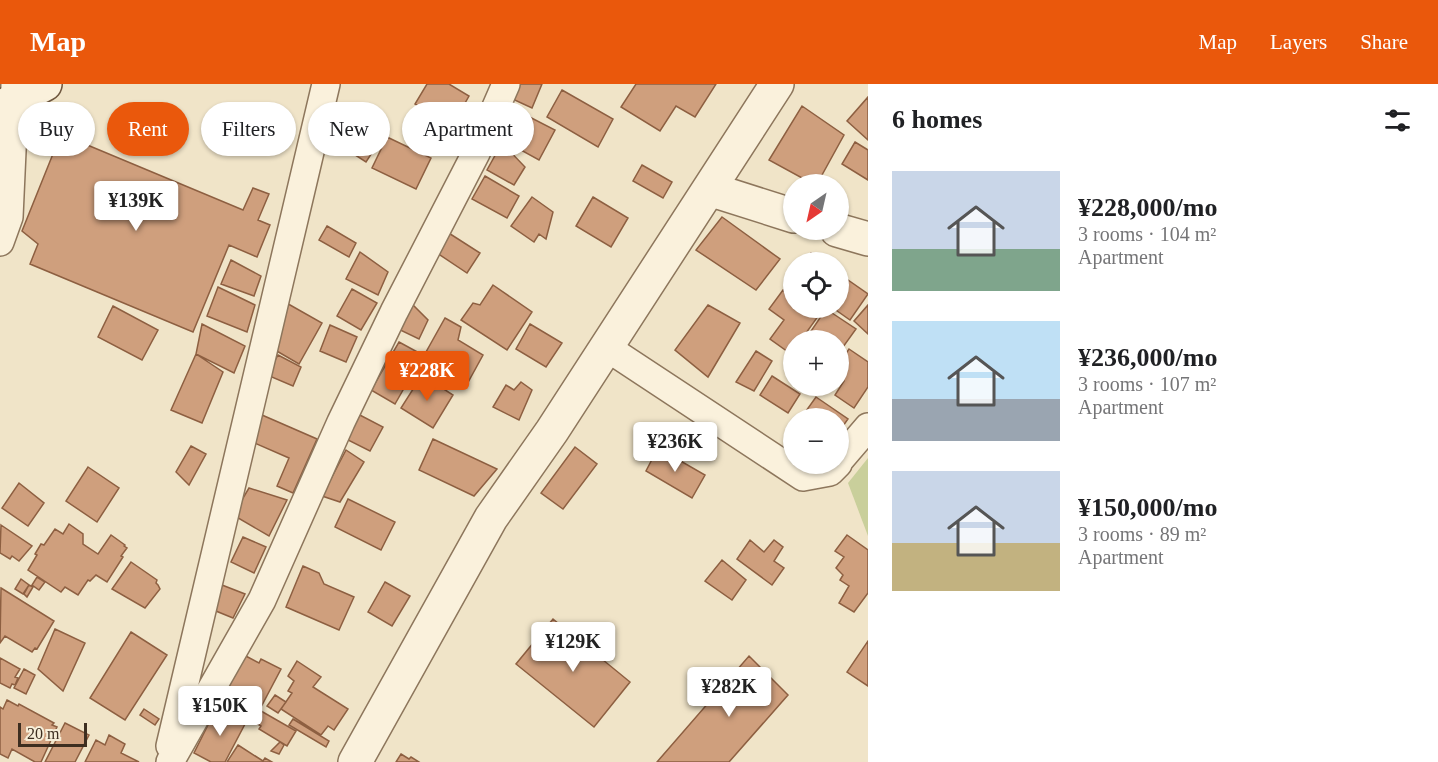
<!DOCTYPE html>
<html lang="en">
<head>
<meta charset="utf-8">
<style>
  :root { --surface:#fff; --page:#f2f2f2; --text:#202124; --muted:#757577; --accent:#ea580c }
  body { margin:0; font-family:"Times New Roman",serif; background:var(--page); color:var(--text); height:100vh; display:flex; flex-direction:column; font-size:22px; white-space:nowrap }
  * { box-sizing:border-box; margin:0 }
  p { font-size:20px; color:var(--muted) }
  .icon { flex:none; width:33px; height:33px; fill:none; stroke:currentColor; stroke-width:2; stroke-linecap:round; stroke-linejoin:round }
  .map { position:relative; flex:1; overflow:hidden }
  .sheet { display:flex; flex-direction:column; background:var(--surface); width:570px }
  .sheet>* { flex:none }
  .hud { position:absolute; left:18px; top:18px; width:570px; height:54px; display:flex; gap:12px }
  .needle { width:39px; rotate:214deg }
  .fabs { position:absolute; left:783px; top:90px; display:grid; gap:12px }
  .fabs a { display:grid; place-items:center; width:66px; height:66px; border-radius:50%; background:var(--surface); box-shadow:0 2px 4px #0004; font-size:30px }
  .scale { position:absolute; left:18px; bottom:15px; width:69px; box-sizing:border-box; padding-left:6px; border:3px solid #3d2e20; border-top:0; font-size:16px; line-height:21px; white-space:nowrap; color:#3d2e20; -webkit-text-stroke:4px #f7eed8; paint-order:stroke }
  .price { position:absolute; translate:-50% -51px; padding:0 14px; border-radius:6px; background:#fff; color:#222; font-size:20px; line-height:39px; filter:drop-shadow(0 2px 3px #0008) }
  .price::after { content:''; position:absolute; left:50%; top:36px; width:18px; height:14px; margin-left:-9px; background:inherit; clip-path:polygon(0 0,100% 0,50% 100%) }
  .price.on { background:var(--accent); color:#fff }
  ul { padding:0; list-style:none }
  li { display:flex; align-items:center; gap:18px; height:150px; padding:0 24px }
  li span { display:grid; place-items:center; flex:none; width:168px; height:120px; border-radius:0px; color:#555 }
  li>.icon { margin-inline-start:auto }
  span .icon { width:72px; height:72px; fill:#fffc; stroke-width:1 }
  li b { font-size:26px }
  h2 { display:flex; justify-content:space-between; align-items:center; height:72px; padding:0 24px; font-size:26px }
  .chip { padding:0 21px; border-radius:27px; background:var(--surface); box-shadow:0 2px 4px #0004; font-size:21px; line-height:54px }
  .chip.on { background:var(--accent); color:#fff }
  header { display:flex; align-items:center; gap:36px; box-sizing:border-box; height:84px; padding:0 30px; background:var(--accent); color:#fff }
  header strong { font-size:28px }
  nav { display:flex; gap:33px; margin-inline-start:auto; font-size:21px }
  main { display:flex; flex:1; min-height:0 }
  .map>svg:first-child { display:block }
  .green { fill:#c9cf9b }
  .building { fill:#cf9f7d; stroke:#8d5f41; stroke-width:1.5 }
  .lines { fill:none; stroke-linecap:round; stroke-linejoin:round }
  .minor-casing { stroke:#8d765c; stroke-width:30 }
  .tertiary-casing { stroke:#8d765c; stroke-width:36 }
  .secondary-casing { stroke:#6f573f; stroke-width:36 }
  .minor { stroke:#faf1dc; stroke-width:27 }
  .tertiary { stroke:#faf1dc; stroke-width:33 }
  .secondary { stroke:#faf1dc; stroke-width:33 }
</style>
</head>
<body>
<header>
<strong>Map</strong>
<nav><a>Map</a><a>Layers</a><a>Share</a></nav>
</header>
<main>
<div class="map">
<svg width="868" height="678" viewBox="0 0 868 678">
  <rect width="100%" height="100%" fill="#f0e4c8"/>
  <path class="green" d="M868 374V452L848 399Z"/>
  <path class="building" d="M427 0H449L469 12 452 42 415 20Z
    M511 0H542L532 24 506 12Z
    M636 0H716L695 33 676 22 660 47 621 23Z
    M562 6 613 35 598 63 547 33Z
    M868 13V56L847 37Z
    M802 22 844 51 817 100H813L769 76Z
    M514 25 555 46 539 76 508 59 506 42Z
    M352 32 383 52 366 78 335 58Z
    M61 50 243 126 253 104 269 110 258 136 270 141 257 173 229 161 193 248 30 180 38 160 22 147Z
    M387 53 431 74 416 105 372 84Z
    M855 58 868 66V96L842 80Z
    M502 59 525 83 514 101 487 86Z
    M642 81 672 98 663 114 633 97Z
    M485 92 519 112 507 134 472 115Z
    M532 113 553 128 546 155 539 150 534 158 511 142Z
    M593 113 628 134 611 163 576 142Z
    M722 133 780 175 756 206 696 166Z
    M327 142 356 159 349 173 319 156Z
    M444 146 480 169 467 189 431 165Z
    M360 168 388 188 378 211 346 195Z
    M811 169 824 178H805Z
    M231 176 261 192 254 212 221 200Z
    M838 189 868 210 850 236 833 224H838Z
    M493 201 532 228 507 266 461 236 473 219 480 221Z
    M218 203 255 221 247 248 207 232Z
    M352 205 377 219 361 246 337 232Z
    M783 206 794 213V224H809L819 231 801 256H794V267L791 270 770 255 784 236 769 225Z
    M283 217 322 239 299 280 275 266Z
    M409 217 428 236 419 255 396 244Z
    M708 221 740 239 708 293 675 266Z
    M868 221V250L854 237Z
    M113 222 158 246 142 276 98 253Z
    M826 225 856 245 838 270V256H805Z
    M445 234 461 243 458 256 483 271 466 302 421 277Z
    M202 240 245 262 234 289 196 270Z
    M530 240 562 259 546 283 516 265Z
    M330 241 357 253 346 278 320 267Z
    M399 258 423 271 395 320 371 306Z
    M849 265 868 278V303L854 324 835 311 844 297 838 294V281Z
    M756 267 772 277 754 307 736 298Z
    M196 270 223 288 202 339 171 326Z
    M278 271 301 283 293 302 267 291Z
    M422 291 453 311 433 344 401 324Z
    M772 292 800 310 788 329 760 311Z
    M521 298 532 306 519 336 493 323 506 301 514 306Z
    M816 313 848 335 838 349V334H801Z
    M354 328 383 343 370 367 342 353Z
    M262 331 317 355 293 409 277 402 289 374 250 357Z
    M433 355 497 385 474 412 419 386Z
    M191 362 206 370 189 401 176 388Z
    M575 363 597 380 563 425 541 409Z
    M658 364 705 391 692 414 646 387Z
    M346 366 364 378 340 418 322 412Z
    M88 383 119 404 97 438 66 417Z
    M19 399 44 419 28 442 2 424Z
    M249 404 287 416 269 452 233 431Z
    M348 415 395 438 381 466 335 443Z
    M69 440 83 450V460L98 470 111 451 125 461 124 462 127 464 121 472 123 473 107 498 96 491 90 497 88 496 78 511 65 503 61 508 28 486 37 471 35 470 41 460 44 461 55 445 63 450Z
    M1 441 32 462 19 477 12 472 10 475 0 469Z
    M847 451 868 466V509L854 528 839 519 849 502 840 496 843 491 836 484 844 473 835 467Z
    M243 453 266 463 254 489 231 478Z
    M750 456 764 468 774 456 783 463 774 477 784 484 772 501 737 475Z
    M722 476 746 496 732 516 705 497Z
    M131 478 157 496 156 499 158 501 160 505 145 524 112 505Z
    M303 482 319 489 324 500 354 513 339 546 286 523Z
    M37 493 45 498 39 506 32 501Z
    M21 495 29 501 23 510 15 505Z
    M385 498 410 512 392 542 368 528Z
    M29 501 33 503 27 513 24 510Z
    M222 501 245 510 233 534 211 525Z
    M1 504 54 537 37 565 35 564 32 568 5 552 0 559Z
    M553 535 630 598 594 643 516 580Z
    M55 545 85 559 63 607 38 585Z
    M131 548 167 571 125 636 90 614Z
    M868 557V602L847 588Z
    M242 570 259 579 261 575 281 585 261 623 225 604Z
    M749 572 788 611 729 678H657Z
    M0 574 20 585 15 593 18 594 15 601 12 600 10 604 0 599Z
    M297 577 321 593 313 603 348 625 334 646 328 642 321 651 281 625 292 609 288 607 294 597 288 592Z
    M24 585 35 591 26 610 14 604Z
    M275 611 286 618 278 629 267 622Z
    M7 616 18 622 19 620 54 639 52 641 57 643 41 678H35L12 665 8 674 0 670V623L3 625Z
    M144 625 159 635 155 641 140 631Z
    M216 625 224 629 225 626 238 633 237 635 245 640 225 678H211L194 669Z
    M261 627 296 647 287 662 259 645 261 642 254 638Z
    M293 635 329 657 326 663 289 641Z
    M65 639 89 651 75 678H45Z
    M109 651 125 660 121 669 139 678H85L96 656 105 661Z
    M280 658 284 661 279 670 271 667Z
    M238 661 263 677 265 674 272 678H227Z
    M401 670 409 675 411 673 419 678H396Z"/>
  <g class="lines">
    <g class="minor-casing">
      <path id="minor" d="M0 158 9 133 15 1
        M606 263 803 393 830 388 838 380
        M838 378 868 343
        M170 662 326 0
        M170 678 262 516 341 338 394 228 476 69 506 0"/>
    </g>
    <g class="tertiary-casing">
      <path id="tertiary" d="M709 105 794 132
        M837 146 868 155
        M355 678 491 434 552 347 777 0"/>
    </g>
    <g class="secondary-casing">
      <path id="secondary" d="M0 24 45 0"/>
    </g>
    <use href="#minor" class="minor"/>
    <use href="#tertiary" class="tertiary"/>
    <use href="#secondary" class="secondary"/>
  </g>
</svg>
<div class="fabs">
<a><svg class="needle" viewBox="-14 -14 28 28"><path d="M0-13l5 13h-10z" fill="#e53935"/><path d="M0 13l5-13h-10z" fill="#757577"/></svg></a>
<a><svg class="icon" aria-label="locate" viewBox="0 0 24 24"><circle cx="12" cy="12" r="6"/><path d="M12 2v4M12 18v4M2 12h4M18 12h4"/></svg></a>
<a>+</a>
<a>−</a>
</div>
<div class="scale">20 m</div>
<b class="price" style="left:136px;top:148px">¥139K</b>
<b class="price on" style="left:427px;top:318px">¥228K</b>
<b class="price" style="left:675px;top:389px">¥236K</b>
<b class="price" style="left:573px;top:589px">¥129K</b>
<b class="price" style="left:729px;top:634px">¥282K</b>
<b class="price" style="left:220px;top:653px">¥150K</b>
<div class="hud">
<a class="chip">Buy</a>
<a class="chip on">Rent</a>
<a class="chip">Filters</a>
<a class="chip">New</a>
<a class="chip">Apartment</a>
</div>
</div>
<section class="sheet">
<h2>6 homes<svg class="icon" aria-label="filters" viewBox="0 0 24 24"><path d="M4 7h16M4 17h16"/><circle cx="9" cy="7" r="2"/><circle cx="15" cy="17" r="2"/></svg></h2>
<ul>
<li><span style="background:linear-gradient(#c9d6e8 65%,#7fa58c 0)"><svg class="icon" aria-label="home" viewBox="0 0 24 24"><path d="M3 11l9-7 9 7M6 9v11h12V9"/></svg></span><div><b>¥228,000/mo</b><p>3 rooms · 104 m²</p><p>Apartment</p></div></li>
<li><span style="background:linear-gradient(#bfe0f5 65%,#9aa5b1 0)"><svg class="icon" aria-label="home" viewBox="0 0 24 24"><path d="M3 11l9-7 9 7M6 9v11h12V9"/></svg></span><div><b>¥236,000/mo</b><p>3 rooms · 107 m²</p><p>Apartment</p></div></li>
<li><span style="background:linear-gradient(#c9d6e8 60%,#c2b280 0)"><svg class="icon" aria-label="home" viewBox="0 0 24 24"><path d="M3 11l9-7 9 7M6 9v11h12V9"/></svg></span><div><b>¥150,000/mo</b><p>3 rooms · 89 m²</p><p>Apartment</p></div></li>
</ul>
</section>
</main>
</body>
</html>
